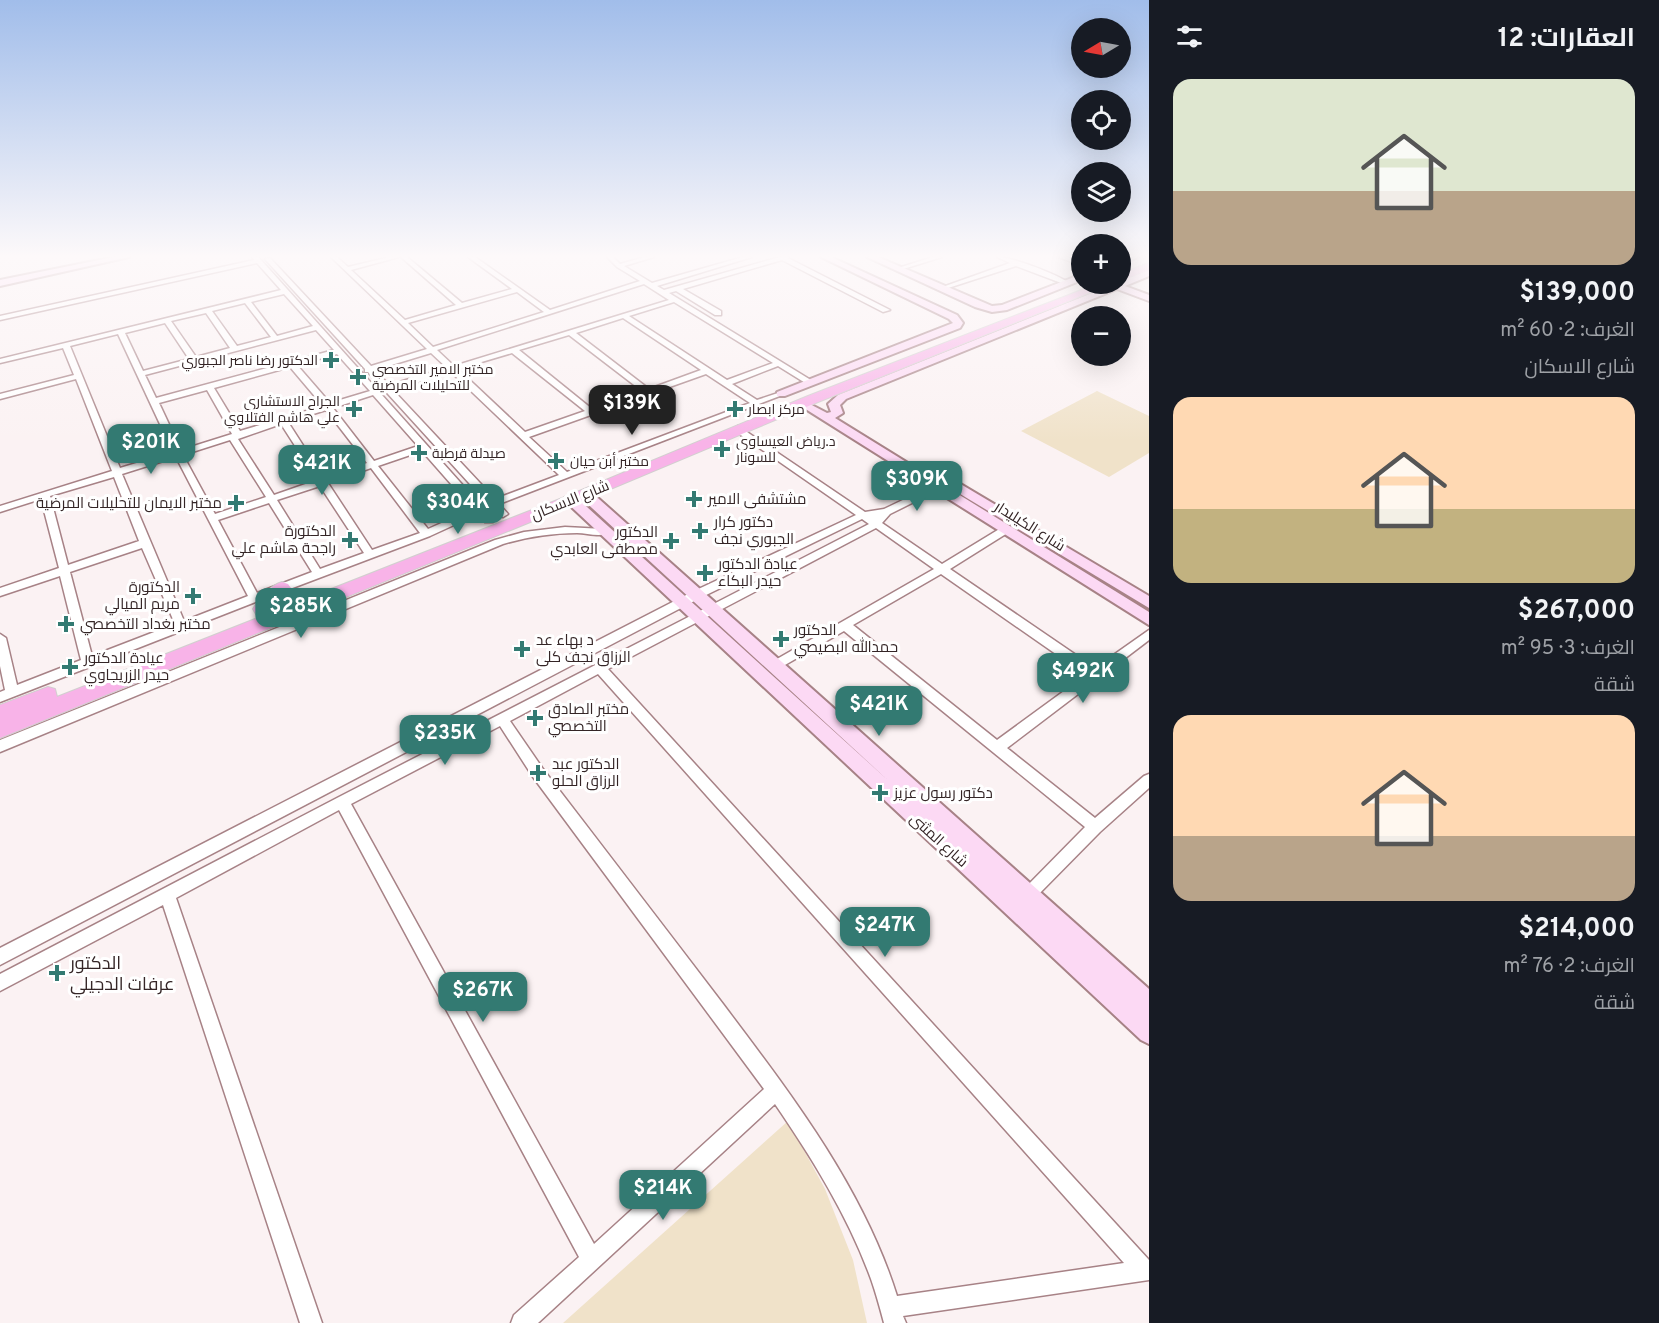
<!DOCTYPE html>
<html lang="ar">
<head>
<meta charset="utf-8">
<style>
  :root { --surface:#171b24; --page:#20242c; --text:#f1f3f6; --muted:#9ea1a6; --accent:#337a72 }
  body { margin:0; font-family:Overpass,Cairo,sans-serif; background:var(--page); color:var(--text); direction:rtl; height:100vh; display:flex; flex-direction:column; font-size:22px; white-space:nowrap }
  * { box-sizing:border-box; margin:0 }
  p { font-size:20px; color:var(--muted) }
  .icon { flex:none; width:33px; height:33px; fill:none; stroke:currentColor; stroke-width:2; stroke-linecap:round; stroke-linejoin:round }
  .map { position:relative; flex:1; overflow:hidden; direction:ltr }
  .sheet { display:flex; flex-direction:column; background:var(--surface); width:510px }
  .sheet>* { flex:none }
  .needle { width:39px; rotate:260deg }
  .tools { position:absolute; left:1071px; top:18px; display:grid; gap:12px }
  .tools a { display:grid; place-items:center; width:60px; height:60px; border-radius:50%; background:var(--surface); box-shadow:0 6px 24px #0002; font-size:30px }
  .price { position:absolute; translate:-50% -51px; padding:0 14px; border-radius:12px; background:var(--accent); color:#fff; font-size:20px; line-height:39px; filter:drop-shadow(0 2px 3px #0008) }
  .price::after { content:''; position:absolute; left:50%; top:36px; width:18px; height:14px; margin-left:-9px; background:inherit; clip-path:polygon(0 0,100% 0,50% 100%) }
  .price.active { background:#222; color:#fff }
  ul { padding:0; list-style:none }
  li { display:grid; align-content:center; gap:12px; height:318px; padding:0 24px }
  li span { display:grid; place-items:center; height:186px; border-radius:18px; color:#555 }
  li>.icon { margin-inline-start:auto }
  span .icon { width:108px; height:108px; fill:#fffc; stroke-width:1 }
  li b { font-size:26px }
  h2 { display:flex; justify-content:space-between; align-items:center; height:72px; padding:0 24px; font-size:26px }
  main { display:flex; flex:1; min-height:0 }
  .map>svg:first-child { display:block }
  .green { fill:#f0e2c9 }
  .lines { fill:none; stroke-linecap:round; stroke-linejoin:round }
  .street-casing { stroke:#a78286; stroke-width:3 }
  .secondary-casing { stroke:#a78286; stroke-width:4 }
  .primary-casing { stroke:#d2cfcf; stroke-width:2 }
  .street { fill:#fff; fill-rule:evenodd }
  .secondary { fill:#fcd9f4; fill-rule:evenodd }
  .primary { fill:#f8b3e8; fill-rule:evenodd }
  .poi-dot { fill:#337a72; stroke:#fff; stroke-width:2 }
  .labels { text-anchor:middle; stroke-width:6; stroke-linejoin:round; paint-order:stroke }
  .far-poi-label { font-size:14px; fill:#342526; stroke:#fff; text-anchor:start }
  .poi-label { font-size:15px; fill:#342526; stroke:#fff; text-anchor:start }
  .street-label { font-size:15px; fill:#342526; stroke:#fff }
  .near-poi-label { font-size:18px; fill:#342526; stroke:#fff; text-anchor:start }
</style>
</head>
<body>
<main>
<section class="sheet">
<h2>العقارات: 12<svg class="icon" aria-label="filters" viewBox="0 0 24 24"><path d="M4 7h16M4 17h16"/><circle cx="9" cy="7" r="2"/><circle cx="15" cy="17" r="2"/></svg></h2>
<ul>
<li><span style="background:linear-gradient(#dfe7d0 60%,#b9a48a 0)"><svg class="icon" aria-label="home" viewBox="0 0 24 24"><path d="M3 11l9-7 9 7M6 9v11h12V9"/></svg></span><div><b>$139,000</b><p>الغرف: 2 · 60 m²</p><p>شارع الاسكان</p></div></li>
<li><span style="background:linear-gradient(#ffd9b3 60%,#c2b280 0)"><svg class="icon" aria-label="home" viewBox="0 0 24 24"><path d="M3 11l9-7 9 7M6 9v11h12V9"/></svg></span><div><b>$267,000</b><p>الغرف: 3 · 95 m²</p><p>شقة</p></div></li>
<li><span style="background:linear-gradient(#ffd9b3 65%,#b9a48a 0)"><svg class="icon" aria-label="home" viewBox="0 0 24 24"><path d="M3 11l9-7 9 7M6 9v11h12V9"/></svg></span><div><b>$214,000</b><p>الغرف: 2 · 76 m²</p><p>شقة</p></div></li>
</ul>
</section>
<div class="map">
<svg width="1149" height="1323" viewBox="0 0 1149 1323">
  <rect width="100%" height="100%" fill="#fbf2f3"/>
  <path class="green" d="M1097 391 1149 416V453L1109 477 1021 431Z
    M788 1121 825 1189 853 1260 867 1323H563Z"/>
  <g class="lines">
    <g class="street-casing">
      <path id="street" d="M252 257H258L261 260 494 520 493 522H485L478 514 430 536 258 601 0 702V692L5 690 0 666V634L6 638 17 685 81 660 60 576 0 596V588L59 568 41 499 0 512V506L112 471 76 379 0 399V394L74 375 63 348 0 363V359L281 290 257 263 0 320V316L254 260ZM284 294 313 326 277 336 251 302ZM245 303 271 337 237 346 212 311ZM206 313 230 348 196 357 171 321ZM165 323 189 359 143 371 125 333ZM316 330 334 350 156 398 145 375ZM118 334 173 452 120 468 70 346ZM337 354 370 391 330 403 297 365ZM290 367 323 406 240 431 214 388ZM207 390 232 434 181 450 159 403ZM373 395 418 446 374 461 333 408ZM326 410 367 463 324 478 288 422ZM281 424 317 480 274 495 238 439ZM230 440 266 497 215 514 183 455ZM422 451 473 509 428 529 378 466ZM176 457 248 596 184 621 122 474ZM371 468 420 533 372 550 328 483ZM114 477 139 541 68 565 50 496ZM320 486 364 553 320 569 277 500ZM269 503 312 572 257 593 218 520ZM142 548 175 624 92 656 70 572Z
        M331 257H337L348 267 390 257H399L351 270 405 320 456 305 401 257H407L462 303 512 289 468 257H475L550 310 640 281 617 267 607 257H613L620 264 645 257H654L624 266 652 283 743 257H752L657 286 664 290 780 257H789L788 258 890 310 883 312 782 260 683 289 721 311V315H715L676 291 669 293 814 382 807 384 778 366 732 384 757 400 781 392 785 394 499 504 508 514 503 517 499 516 368 372H365V369L265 259 270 258 371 366 427 349ZM644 284 669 300 454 366 437 350ZM517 292 544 312 433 347 408 323ZM674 302 773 363 727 380 629 316ZM623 318 701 370 649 389 576 333ZM569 335 642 391 592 409 519 350ZM431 353 447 368 389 385 375 370ZM512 353 585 411 525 432 458 369ZM451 372 559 475 495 499 393 390ZM706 374 750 403 567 472 529 437Z
        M933 257H942L900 270 895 269Z
        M997 257C1010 256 1058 275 1069 283L1064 284 1016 266 942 290 937 289 1010 263Z
        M1059 257H1067L1082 262V266Z
        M738 426 865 512 884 509 934 485H940V489L890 514 882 523 942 564 1001 528H1009V532L950 569 1095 668 1149 630V640L1007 748 1095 818 1144 776 1149 774V788L1100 832 1032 901 1027 903 1022 901 1019 896 1022 891 1085 827 844 631 778 669H770L768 666 770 663 934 569 876 528 608 669 1149 1260V1280L903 1316 906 1323H884C880 1308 876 1293 871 1279 848 1216 812 1158 775 1104L538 1323H511L514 1315 579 1257 339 810 176 898 322 1323H300L163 905 0 991V974L337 798 869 524 862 519 700 598 0 965V948L692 592 856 515 735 431 734 429ZM941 574 1086 675 997 740 853 625ZM598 674 1124 1263 897 1296C863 1187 790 1093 723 1004 663 925 603 847 543 769L510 721ZM500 726 533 777 764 1089 594 1244 351 804Z
        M565 527 604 529 609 532C602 538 587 533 577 533 552 533 527 537 503 544L0 752V740L495 540 524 532Z"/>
    </g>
    <g class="secondary-casing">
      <path id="secondary" d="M114 257H129L0 286V280Z
        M821 257H831L957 315 963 323 960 328 785 396H777V392L953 323 949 319Z
        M867 257H878L992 306 1002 305 1082 274V280L1007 310 992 312 975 307Z
        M1127 257H1138L1120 265V259Z
        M1149 270V276L1125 286 1149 295V301L1117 289 846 399 840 405 843 413 835 418 1149 612V625L796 403 802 400 827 413 831 412 828 404 838 395Z
        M942 473 1149 596V608L937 480 936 477 937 474Z
        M585 490 590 491 1149 989V1044L1141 1040 564 500 566 497H576L891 783 580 497 578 494Z"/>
    </g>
    <g class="primary-casing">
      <path id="primary" d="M1149 263V270L1120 281V274Z
        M1097 284H1111L818 402 577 503 0 738V705L48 687 55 689 57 697 565 497 808 396Z
        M282 582 288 584 291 588C284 600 270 618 256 614L253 609C259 599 271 585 282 582Z"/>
    </g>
    <use href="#street" class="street"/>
    <use href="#secondary" class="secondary"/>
    <use href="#primary" class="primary"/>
  </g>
  <linearGradient id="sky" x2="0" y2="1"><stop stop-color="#a1bdea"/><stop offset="0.58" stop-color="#fdf9fa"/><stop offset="1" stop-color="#fdf9fa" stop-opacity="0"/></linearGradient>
  <rect width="1149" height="442" fill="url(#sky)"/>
  <g class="poi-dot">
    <path d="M328 351h6v6h6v6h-6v6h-6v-6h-6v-6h6z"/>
    <path d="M355 368h6v6h6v6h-6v6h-6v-6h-6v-6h6z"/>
    <path d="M351 400h6v6h6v6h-6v6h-6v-6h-6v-6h6z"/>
    <path d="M732 400h6v6h6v6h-6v6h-6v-6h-6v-6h6z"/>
    <path d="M719 440h6v6h6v6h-6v6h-6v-6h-6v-6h6z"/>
    <path d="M416 444h6v6h6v6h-6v6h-6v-6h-6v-6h6z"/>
    <path d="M553 452h6v6h6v6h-6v6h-6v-6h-6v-6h6z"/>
    <path d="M691 490h6v6h6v6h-6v6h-6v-6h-6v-6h6z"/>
    <path d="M233 494h6v6h6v6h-6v6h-6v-6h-6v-6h6z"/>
    <path d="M697 522h6v6h6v6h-6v6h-6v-6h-6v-6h6z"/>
    <path d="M347 531h6v6h6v6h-6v6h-6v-6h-6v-6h6z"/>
    <path d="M668 532h6v6h6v6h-6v6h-6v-6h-6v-6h6z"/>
    <path d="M702 564h6v6h6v6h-6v6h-6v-6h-6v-6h6z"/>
    <path d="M190 587h6v6h6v6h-6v6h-6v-6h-6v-6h6z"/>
    <path d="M63 615h6v6h6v6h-6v6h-6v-6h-6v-6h6z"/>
    <path d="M778 630h6v6h6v6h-6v6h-6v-6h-6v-6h6z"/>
    <path d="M519 640h6v6h6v6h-6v6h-6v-6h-6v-6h6z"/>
    <path d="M67 658h6v6h6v6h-6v6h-6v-6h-6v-6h6z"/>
    <path d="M532 709h6v6h6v6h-6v6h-6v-6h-6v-6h6z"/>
    <path d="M535 764h6v6h6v6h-6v6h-6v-6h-6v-6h6z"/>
    <path d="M877 784h6v6h6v6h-6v6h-6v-6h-6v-6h6z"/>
    <path d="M54 964h6v6h6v6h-6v6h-6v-6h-6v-6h6z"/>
  </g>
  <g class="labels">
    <g class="far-poi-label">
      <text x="318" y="365" text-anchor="end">الدكتور رضا ناصر الجبوري</text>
      <text x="372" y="374">مختبر الامير التخصصي<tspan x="372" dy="16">للتحليلات المرضية</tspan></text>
      <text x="340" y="406" text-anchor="end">الجراح الاستشاري<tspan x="340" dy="16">علي هاشم الفتلاوي</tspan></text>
      <text x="748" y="414">مركز ابصار</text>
      <text x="736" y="446">د.رياض العيساوي<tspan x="736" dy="16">للسونار</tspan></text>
      <text x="432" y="458">صيدلة قرطبة</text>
      <text x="570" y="466">مختبر أبن حيان</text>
    </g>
    <g class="poi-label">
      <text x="708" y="504">مشتشفى الامير</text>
      <text x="222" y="508" text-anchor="end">مختبر الايمان للتحليلات المرضية</text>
      <text x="714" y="527">دكتور كرار<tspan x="714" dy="17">الجبوري نجف</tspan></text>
      <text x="336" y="536" text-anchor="end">الدكتورة<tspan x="336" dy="17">راجحة هاشم علي</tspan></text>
      <text x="658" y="537" text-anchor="end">الدكتور<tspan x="658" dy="17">مصطفى العابدي</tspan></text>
      <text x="718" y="569">عيادة الدكتور<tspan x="718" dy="17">حيدر البكاء</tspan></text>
      <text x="180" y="592" text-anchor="end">الدكتورة<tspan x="180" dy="17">مريم الميالي</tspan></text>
      <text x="80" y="629">مختبر بغداد التخصصي</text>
      <text x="794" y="635">الدكتور<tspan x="794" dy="17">حمدالله البصيصي</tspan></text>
      <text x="536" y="645">د بهاء عد<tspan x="536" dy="17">الرزاق نجف كلى</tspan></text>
      <text x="84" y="663">عيادة الدكتور<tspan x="84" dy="17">حيدر الزريجاوي</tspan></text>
      <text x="548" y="714">مختبر الصادق<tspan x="548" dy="17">التخصصي</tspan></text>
      <text x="552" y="769">الدكتور عبد<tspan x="552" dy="17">الرزاق الحلو</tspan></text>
      <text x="894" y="798">دكتور رسول عزيز</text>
    </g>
    <g class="street-label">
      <text transform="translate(570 500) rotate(-22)" y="5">شارع الاسكان</text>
      <text transform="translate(1030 526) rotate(32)" y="5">شارع الكيليدار</text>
      <text transform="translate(939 840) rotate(42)" y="5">شارع المثنى</text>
    </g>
    <g class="near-poi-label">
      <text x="70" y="969">الدكتور<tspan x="70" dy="21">عرفات الدجيلي</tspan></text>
    </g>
  </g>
</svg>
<div class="tools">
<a><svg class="needle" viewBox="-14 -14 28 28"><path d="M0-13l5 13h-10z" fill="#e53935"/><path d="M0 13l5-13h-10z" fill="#9ea1a6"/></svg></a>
<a><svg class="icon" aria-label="locate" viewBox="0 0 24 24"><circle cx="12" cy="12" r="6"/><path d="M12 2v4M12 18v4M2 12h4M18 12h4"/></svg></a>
<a><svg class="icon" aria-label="layers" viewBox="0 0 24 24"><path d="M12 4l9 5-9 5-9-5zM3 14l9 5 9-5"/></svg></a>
<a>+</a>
<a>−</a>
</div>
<b class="price active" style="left:632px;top:436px">$139K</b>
<b class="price" style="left:151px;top:475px">$201K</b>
<b class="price" style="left:322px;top:496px">$421K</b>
<b class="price" style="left:917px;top:512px">$309K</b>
<b class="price" style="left:458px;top:535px">$304K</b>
<b class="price" style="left:301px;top:639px">$285K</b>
<b class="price" style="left:1083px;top:704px">$492K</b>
<b class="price" style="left:879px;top:737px">$421K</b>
<b class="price" style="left:445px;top:766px">$235K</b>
<b class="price" style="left:885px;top:958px">$247K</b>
<b class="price" style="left:483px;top:1023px">$267K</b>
<b class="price" style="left:663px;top:1221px">$214K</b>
</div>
</main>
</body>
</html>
